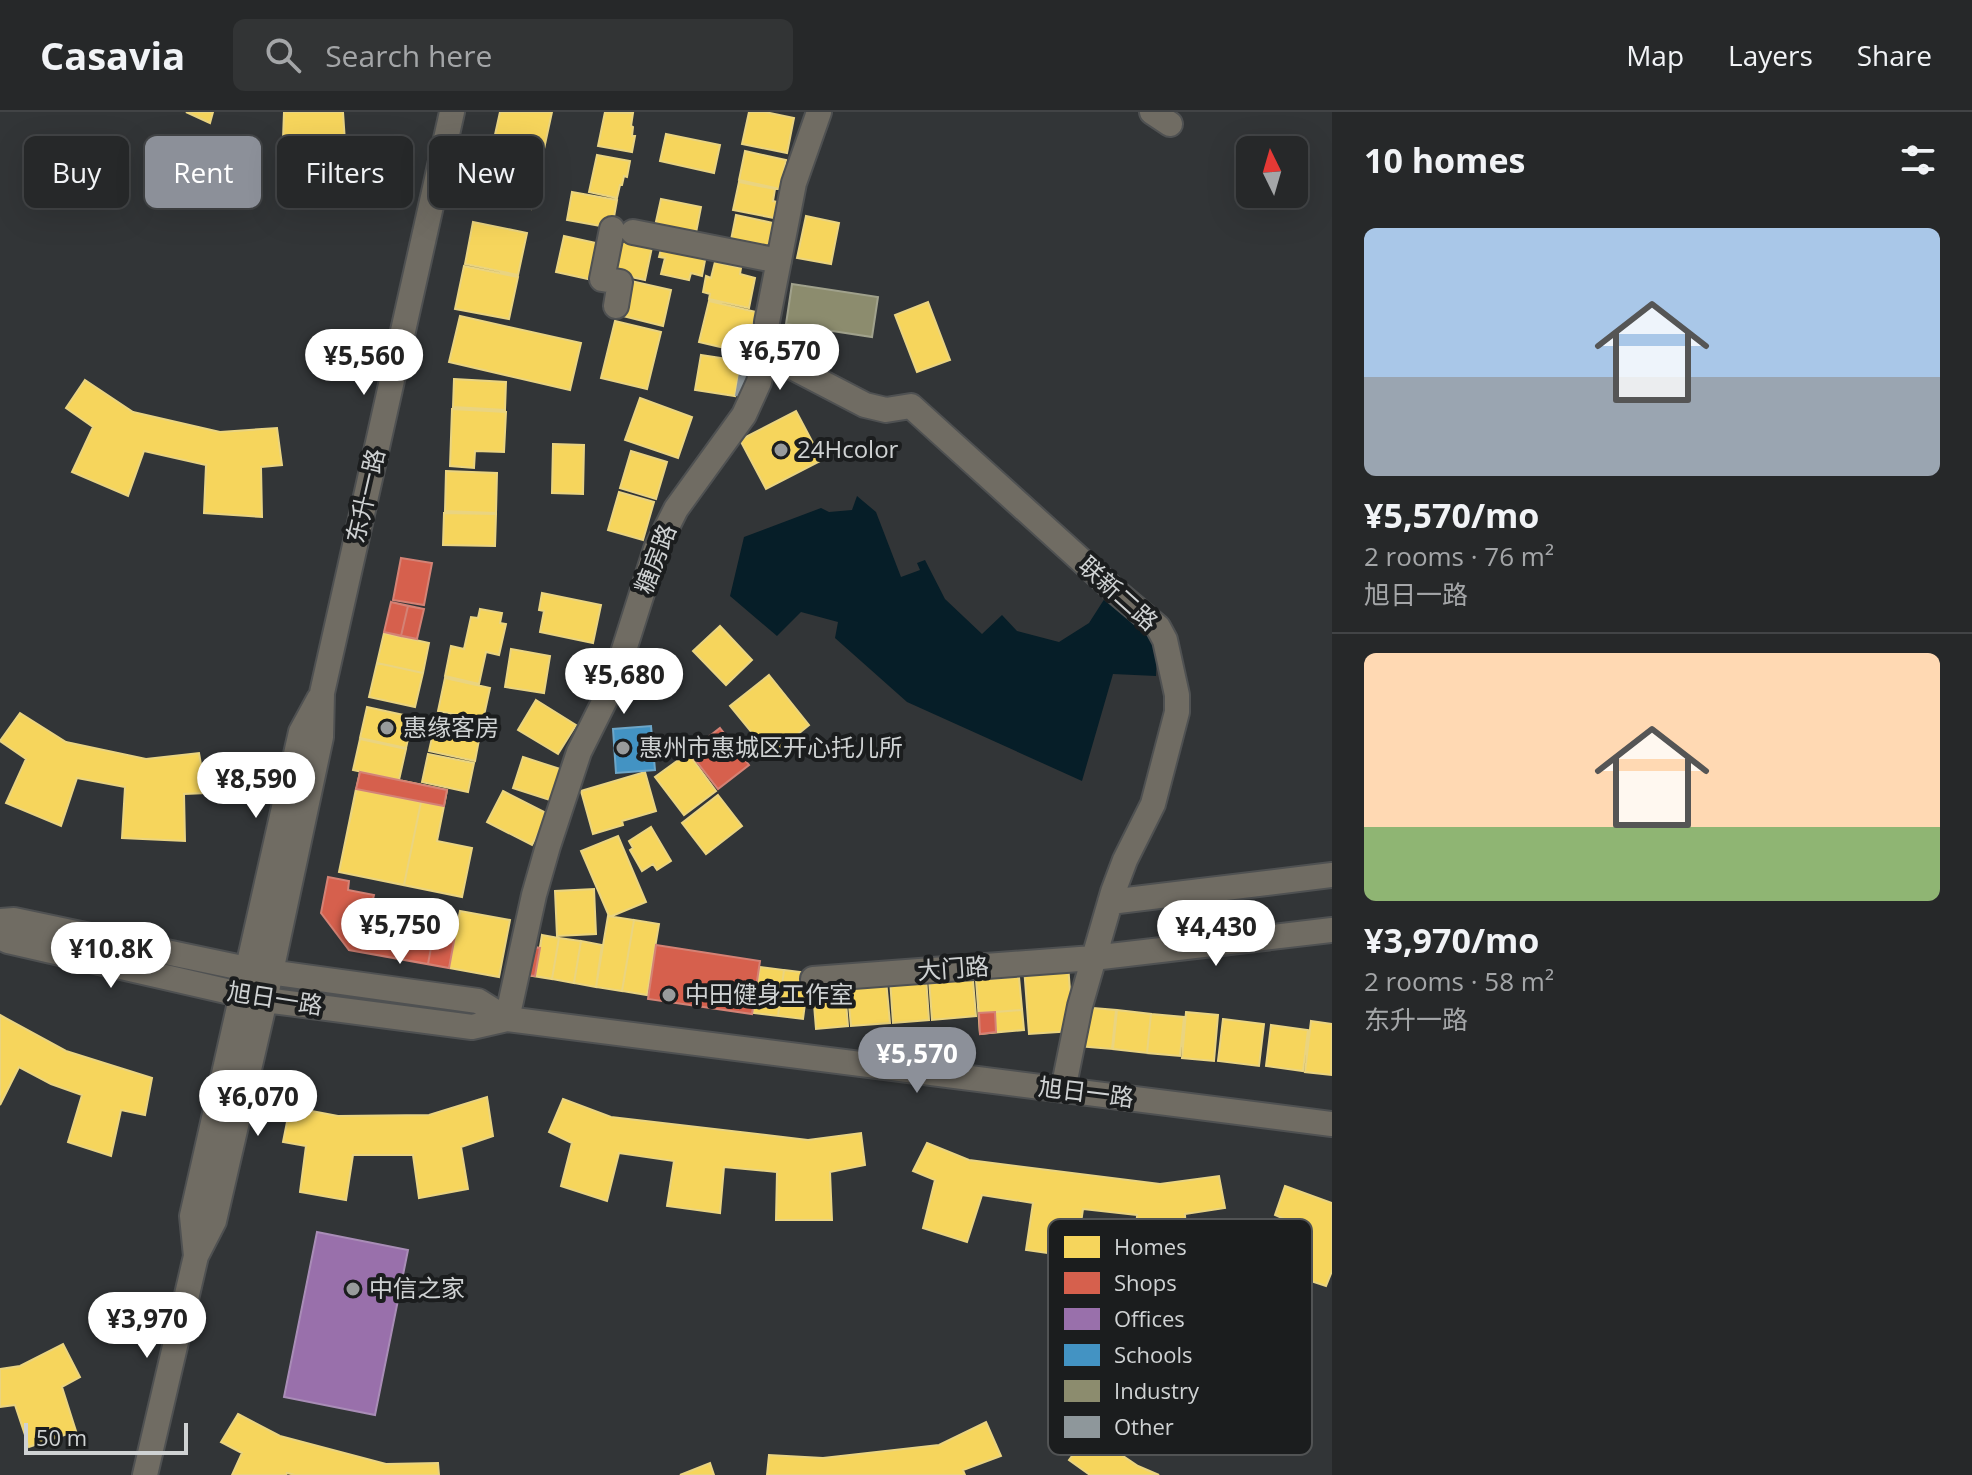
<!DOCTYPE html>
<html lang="en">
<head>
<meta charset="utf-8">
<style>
  :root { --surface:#262829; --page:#323435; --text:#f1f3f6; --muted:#a4a6a8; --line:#424446; --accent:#8c9099 }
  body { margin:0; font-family:"Open Sans","Noto Sans SC",sans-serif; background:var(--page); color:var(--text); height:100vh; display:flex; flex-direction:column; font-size:30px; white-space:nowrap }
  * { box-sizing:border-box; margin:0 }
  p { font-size:26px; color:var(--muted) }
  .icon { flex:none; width:44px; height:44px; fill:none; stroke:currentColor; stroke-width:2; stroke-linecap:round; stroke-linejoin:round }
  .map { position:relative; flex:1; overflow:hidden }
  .sheet { display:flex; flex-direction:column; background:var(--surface); width:640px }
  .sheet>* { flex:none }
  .top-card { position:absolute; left:24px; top:24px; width:760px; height:72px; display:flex; gap:16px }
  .needle { width:52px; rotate:355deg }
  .buttons { position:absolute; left:1236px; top:24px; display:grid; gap:16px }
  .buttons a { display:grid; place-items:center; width:72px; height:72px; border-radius:12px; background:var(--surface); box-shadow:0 8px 32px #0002,0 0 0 2px var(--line); font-size:40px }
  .scale { position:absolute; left:24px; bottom:20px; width:164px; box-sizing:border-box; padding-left:8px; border:4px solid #cfd2d3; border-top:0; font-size:22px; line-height:28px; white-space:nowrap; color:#cfd2d3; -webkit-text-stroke:6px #1b1d1e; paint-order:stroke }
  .price { position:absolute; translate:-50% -68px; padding:0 18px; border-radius:28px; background:#fff; color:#222; font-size:26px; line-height:52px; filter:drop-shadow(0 2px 4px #0008) }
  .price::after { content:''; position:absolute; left:50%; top:48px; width:24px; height:18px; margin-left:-12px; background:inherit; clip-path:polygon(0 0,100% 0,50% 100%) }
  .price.on { background:var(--accent); color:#fff }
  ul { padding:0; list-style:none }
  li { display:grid; align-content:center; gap:16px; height:424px; padding:0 32px }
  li+li { border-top:2px solid var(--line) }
  li span { display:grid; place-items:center; height:248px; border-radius:12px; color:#555 }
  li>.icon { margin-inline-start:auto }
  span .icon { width:144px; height:144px; fill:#fffc; stroke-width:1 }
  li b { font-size:34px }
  h2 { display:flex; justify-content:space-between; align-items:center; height:96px; padding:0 32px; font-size:34px }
  .chip { padding:0 28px; border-radius:12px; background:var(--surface); box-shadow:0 8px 32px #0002,0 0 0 2px var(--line); font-size:28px; line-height:72px }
  .chip.on { background:var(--accent); color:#fff }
  header { display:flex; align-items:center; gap:48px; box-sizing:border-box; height:112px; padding:0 40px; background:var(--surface); border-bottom:2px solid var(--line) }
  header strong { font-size:38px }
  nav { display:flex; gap:44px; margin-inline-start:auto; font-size:28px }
  .search { width:560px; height:72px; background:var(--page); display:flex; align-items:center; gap:20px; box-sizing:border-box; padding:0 28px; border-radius:12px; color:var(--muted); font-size:30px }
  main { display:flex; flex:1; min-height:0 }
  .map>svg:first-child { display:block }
  .water { fill:#061e28 }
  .homes { fill:#f6d55c; stroke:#ead480; stroke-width:2 }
  .shops { fill:#d6604d; stroke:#d48275; stroke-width:2 }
  .offices { fill:#9970ab; stroke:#a98db7; stroke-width:2 }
  .schools { fill:#4393c3; stroke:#6da6c8; stroke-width:2 }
  .industry { fill:#8c8c6e; stroke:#a0a18c; stroke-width:2 }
  .building { fill:#8e979b }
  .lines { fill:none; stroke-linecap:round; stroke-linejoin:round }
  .street-casing { stroke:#4f5152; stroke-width:28 }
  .street { stroke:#706c63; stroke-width:24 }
  .poi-dot { fill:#989b9c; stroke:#1b1d1e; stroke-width:3 }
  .labels { text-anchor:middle; stroke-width:8; stroke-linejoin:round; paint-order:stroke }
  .poi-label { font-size:24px; fill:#cfd2d3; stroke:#1b1d1e; text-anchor:start }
  .street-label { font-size:24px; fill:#cfd2d3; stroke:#1b1d1e }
  .key { fill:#1b1d1e; stroke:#515354; stroke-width:2 }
  .key-label { font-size:22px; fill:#cfd2d3 }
</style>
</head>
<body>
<header>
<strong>Casavia</strong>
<div class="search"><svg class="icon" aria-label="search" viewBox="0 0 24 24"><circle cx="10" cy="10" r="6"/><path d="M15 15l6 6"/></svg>Search here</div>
<nav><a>Map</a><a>Layers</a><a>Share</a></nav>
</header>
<main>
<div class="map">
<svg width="1332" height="1363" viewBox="0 0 1332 1363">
  <rect width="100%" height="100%" fill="#323537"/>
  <path class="water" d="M857 384 876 400 901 465 920 458 917 451 925 448 945 487 982 522 1002 503 1017 519 1059 530 1089 511 1105 486 1134 506 1157 529 1156 564 1113 562 1082 669 907 590 835 526 838 510 801 500 777 524 730 484 744 425 821 396 829 400 852 398Z"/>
  <path class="homes" d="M186 0H213L210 11Z
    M284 0H343L345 30 283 27Z
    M500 0H552L531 97 481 86Z
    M605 0 633 1 631 14 633 15 632 24H635L632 40 598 34Z
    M749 0H765L794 6 787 41 742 32Z
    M666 22 720 33 714 61 660 49Z
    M745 39 786 48 780 77 739 68Z
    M597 43 630 49 627 65 624 64 622 73H620L617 86 589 80Z
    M739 70 775 77 773 89 777 90 774 106 733 98Z
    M572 80 617 88 612 116 567 108Z
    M661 87 701 95 694 131 653 123Z
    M736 103 773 111 766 145 729 138Z
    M806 104 839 111 831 152 797 146Z
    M473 110 527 121 518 163 465 152Z
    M617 118 654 126 645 168 608 160Z
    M564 124 605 133 597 169 556 160Z
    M663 129 707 138 702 164 691 161 689 168 661 162 665 146 659 145Z
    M715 150 741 156 740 162 755 166 749 196 709 187 710 182 703 180 706 164 711 166Z
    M464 154 518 165 509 207 455 197Z
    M631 169 671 178 663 214 623 204Z
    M709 189 756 200 746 241 699 230Z
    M928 190 950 248 917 260 895 203Z
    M460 204 581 231 570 278 449 250Z
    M615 209 661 220 647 277 601 266Z
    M701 243 741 249 735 284 695 278Z
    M454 267 506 270 505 298 453 295Z
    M85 268 133 300 220 320 277 316 282 353 261 355 262 405 204 401 206 353 144 339 128 384 72 360 93 315 66 296Z
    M640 286 692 305 678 346 625 328Z
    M452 297 506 300 504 340 475 339 474 356 450 354Z
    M796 299 822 348 766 377 740 328Z
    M553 332 584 333 583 382 552 381Z
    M631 339 667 350 656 387 620 376Z
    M446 359 497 361 496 401 445 399Z
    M619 380 654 390 643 428 608 418Z
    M444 401 496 402 495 434 443 433Z
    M542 481 601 493 593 531 540 520 544 499 539 498Z
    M480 497 502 501 500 511 506 512 499 543 486 540 479 572 445 564 451 534 464 537 471 505 478 506Z
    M720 514 752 548 726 573 693 539Z
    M384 521 429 531 423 561 377 551Z
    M511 537 550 544 544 581 505 575Z
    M377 551 423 561 415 595 369 585Z
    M769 563 809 613 771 644 730 594Z
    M445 566 490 576 483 608 438 599Z
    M536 588 576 613 558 642 518 618Z
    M367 595 413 605 406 636 360 626Z
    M20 601 66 630 146 647 199 641 206 681 184 682 185 729 122 726 125 675 77 666 61 714 6 691 26 647 0 629Z
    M436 608 481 617 475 649 429 639Z
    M360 627 406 637 399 668 353 658Z
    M688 641 716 679 684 703 655 665Z
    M428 642 474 651 468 680 422 670Z
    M523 645 563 658 553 689 513 676Z
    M360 660 447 678 437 729 472 736 462 785 339 760Z
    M645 660 656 699 622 709 623 713 593 722 581 679Z
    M356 677 421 690 404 773 339 760Z
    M503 679 548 702 532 733 487 710Z
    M718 683 742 714 706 742 682 711Z
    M421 690 444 694 437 729 472 736 462 785 404 773Z
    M651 715 671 749 657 758 653 752 642 759 630 738 633 736 629 729Z
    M618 724 646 790 612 804H609L581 739Z
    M594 777 596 822 557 824 555 779Z
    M460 799 510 808 499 865 449 856Z
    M608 804 634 808 622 879 596 875Z
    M634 808 659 812 647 883 622 879Z
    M542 823 559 826 552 867 526 863 531 835 540 836Z
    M542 823 559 826 552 867 535 864Z
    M559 826 581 829 574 871 552 867Z
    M581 829 602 833 596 875 574 871Z
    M1068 852 1073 919 1029 922 1024 855Z
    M1068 852 1073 919 1029 922 1024 855Z
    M760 855 784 858 778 904 753 901Z
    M972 857 976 904 932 908 929 867Z
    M784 858 809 861 803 907 778 904Z
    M926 865 929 908 893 911 890 867Z
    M1019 865 1024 918 980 922 976 868Z
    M1019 865 1022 898 979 901 976 868Z
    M886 868 890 911 851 914 847 872Z
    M845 878 848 914 816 917 813 880Z
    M1081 895 1116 898 1112 937 1078 934Z
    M1022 898 1024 918 996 920 995 900Z
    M1117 898 1151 902 1147 941 1113 937Z
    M1186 900 1218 903 1214 949 1182 946Z
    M1151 902 1184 905 1180 944 1147 941Z
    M0 903 66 939 152 966 145 1003 121 998 111 1044 68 1030 82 983 51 972 19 955 0 993Z
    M1223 907 1264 912 1259 954 1218 949Z
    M1311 909 1332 912 1331 963 1305 960Z
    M1271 913 1308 918 1303 959 1266 954Z
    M487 985 493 1024 461 1035 468 1077 419 1086 413 1043H353L346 1088 300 1080 306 1034 283 1030 290 995 338 1004 429 1003Z
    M563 987 611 1005 808 1028 861 1021 865 1053 830 1060 832 1108H776L777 1060 724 1055 720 1101 667 1094 674 1049 619 1041 607 1089 561 1074 572 1031 549 1020Z
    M927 1031 969 1048 1160 1072 1219 1064 1225 1096 1185 1102 1187 1152H1135L1137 1103 1083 1097 1076 1145 1026 1138 1033 1091 982 1083 967 1130 923 1116 935 1068 913 1059Z
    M1285 1074 1332 1091V1159L1326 1174 1280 1159 1298 1113 1275 1103Z
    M63 1232 80 1265 62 1275 76 1319 29 1335 15 1293 0 1295V1257L20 1254Z
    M238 1302 280 1324 386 1352 438 1351 439 1363H295L287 1361 286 1363H232L242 1341 221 1330Z
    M986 1310 1001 1344 963 1358 965 1363H767L769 1343 823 1346 939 1333Z
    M1089 1321 1138 1354 1159 1363H1090L1069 1348Z
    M710 1351 714 1363H680Z"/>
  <path class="shops" d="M401 446 432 451 424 493 393 488Z
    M391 490 424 497 417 527 384 520Z
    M391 490 408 494 401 524 384 520Z
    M408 494 424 497 417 527 401 524Z
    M720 616 749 653 718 677 689 640Z
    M360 660 447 678 444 694 356 677Z
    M328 765 349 769 348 778 374 783 372 791 392 795V801L423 808 422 812 456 818 449 856 349 838 321 801Z
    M328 765 349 769 348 778 374 783 372 791 392 795V801L423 808 422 812 435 814 428 852 349 838 321 801Z
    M435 814 456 818 449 856 428 852Z
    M656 833 760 849 752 902 648 887Z
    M531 835 540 836 535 864 526 863Z
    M995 900 996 920 980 922 979 901Z"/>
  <path class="offices" d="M317 1120 408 1138 375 1303 284 1285Z"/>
  <path class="schools" d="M651 614 655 658 616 661 613 617Z"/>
  <path class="industry" d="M792 172 878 185 872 225 786 212Z"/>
  <path class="building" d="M741 249 752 251 746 286 735 284Z"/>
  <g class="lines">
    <g class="street-casing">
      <path id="street" d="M1152 0 1170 12
        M612 117 602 167 620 170 616 194
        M633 120 779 149
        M765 241 865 293 886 298 911 294 1114 478 1158 515 1165 528 1177 583V600L1153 692 1125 748 1113 780 1080 894 1063 978
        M1110 790 1332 763
        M0 809 14 808 247 857 478 889 507 907
        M0 825 8 829 265 888 472 915 507 907 1332 1012
        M813 867 1093 846 1332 818
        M507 907 534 783 548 734 579 640 604 590 617 560 656 437 676 397 744 303 759 270 765 241 767 210 794 71 819 0
        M196 1144 192 1104 301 620 319 587
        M145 1363 196 1144 214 1109 265 888 321 625 322 581 452 0"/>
    </g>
    <use href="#street" class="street"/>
  </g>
  <g class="poi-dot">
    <circle cx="781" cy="338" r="8"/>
    <circle cx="387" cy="616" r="8"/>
    <circle cx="623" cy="636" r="8"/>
    <circle cx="669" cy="883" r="8"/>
    <circle cx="353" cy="1177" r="8"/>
  </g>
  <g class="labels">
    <g class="poi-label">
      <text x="797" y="346">24Hcolor</text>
      <text x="403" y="624">惠缘客房</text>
      <text x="639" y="644">惠州市惠城区开心托儿所</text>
      <text x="685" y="891">中田健身工作室</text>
      <text x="369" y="1185">中信之家</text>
    </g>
    <g class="street-label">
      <text transform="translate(366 384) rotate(-77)" y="8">东升一路</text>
      <text transform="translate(656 447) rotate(-69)" y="8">糖房路</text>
      <text transform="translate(1118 482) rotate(42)" y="8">联新二路</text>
      <text transform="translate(953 857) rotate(-4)" y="8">大门路</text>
      <text transform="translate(275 887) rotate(9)" y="8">旭日一路</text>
      <text transform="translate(1086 981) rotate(7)" y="8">旭日一路</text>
    </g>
  </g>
  <rect x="1048" y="1107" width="264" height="236" rx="12" class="key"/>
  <rect x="1064" y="1124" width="36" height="22" fill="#f6d55c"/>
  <rect x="1064" y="1160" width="36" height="22" fill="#d6604d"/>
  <rect x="1064" y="1196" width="36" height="22" fill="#9970ab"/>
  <rect x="1064" y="1232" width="36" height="22" fill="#4393c3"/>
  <rect x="1064" y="1268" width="36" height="22" fill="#8c8c6e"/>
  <rect x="1064" y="1304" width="36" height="22" fill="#8e979b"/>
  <g class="key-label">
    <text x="1114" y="1143">Homes</text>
    <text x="1114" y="1179">Shops</text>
    <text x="1114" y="1215">Offices</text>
    <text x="1114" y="1251">Schools</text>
    <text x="1114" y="1287">Industry</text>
    <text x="1114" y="1323">Other</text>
  </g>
</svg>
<div class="buttons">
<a><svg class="needle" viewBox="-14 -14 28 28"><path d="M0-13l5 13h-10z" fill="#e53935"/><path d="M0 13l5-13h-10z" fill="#a4a6a8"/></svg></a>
</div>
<div class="scale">50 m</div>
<b class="price" style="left:780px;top:280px">¥6,570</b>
<b class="price" style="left:364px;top:285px">¥5,560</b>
<b class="price" style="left:624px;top:604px">¥5,680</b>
<b class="price" style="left:256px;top:708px">¥8,590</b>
<b class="price" style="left:400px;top:854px">¥5,750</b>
<b class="price" style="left:1216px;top:856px">¥4,430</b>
<b class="price" style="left:111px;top:878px">¥10.8K</b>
<b class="price on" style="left:917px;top:983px">¥5,570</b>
<b class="price" style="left:258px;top:1026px">¥6,070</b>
<b class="price" style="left:147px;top:1248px">¥3,970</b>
<div class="top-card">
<a class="chip">Buy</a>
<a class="chip on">Rent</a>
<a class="chip">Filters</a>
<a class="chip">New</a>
</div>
</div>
<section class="sheet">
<h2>10 homes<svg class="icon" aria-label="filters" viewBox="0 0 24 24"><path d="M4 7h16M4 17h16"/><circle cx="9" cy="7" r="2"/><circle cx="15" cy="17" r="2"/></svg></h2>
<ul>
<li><span style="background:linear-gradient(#a9c7e8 60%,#9aa5b1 0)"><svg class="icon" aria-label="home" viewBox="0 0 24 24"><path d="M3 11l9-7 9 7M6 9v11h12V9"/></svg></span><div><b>¥5,570/mo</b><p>2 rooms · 76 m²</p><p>旭日一路</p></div></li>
<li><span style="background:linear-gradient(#ffd9b3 70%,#8fb573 0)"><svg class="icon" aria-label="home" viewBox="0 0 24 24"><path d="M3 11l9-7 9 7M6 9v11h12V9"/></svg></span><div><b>¥3,970/mo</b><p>2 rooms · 58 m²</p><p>东升一路</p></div></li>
</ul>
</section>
</main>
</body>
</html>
